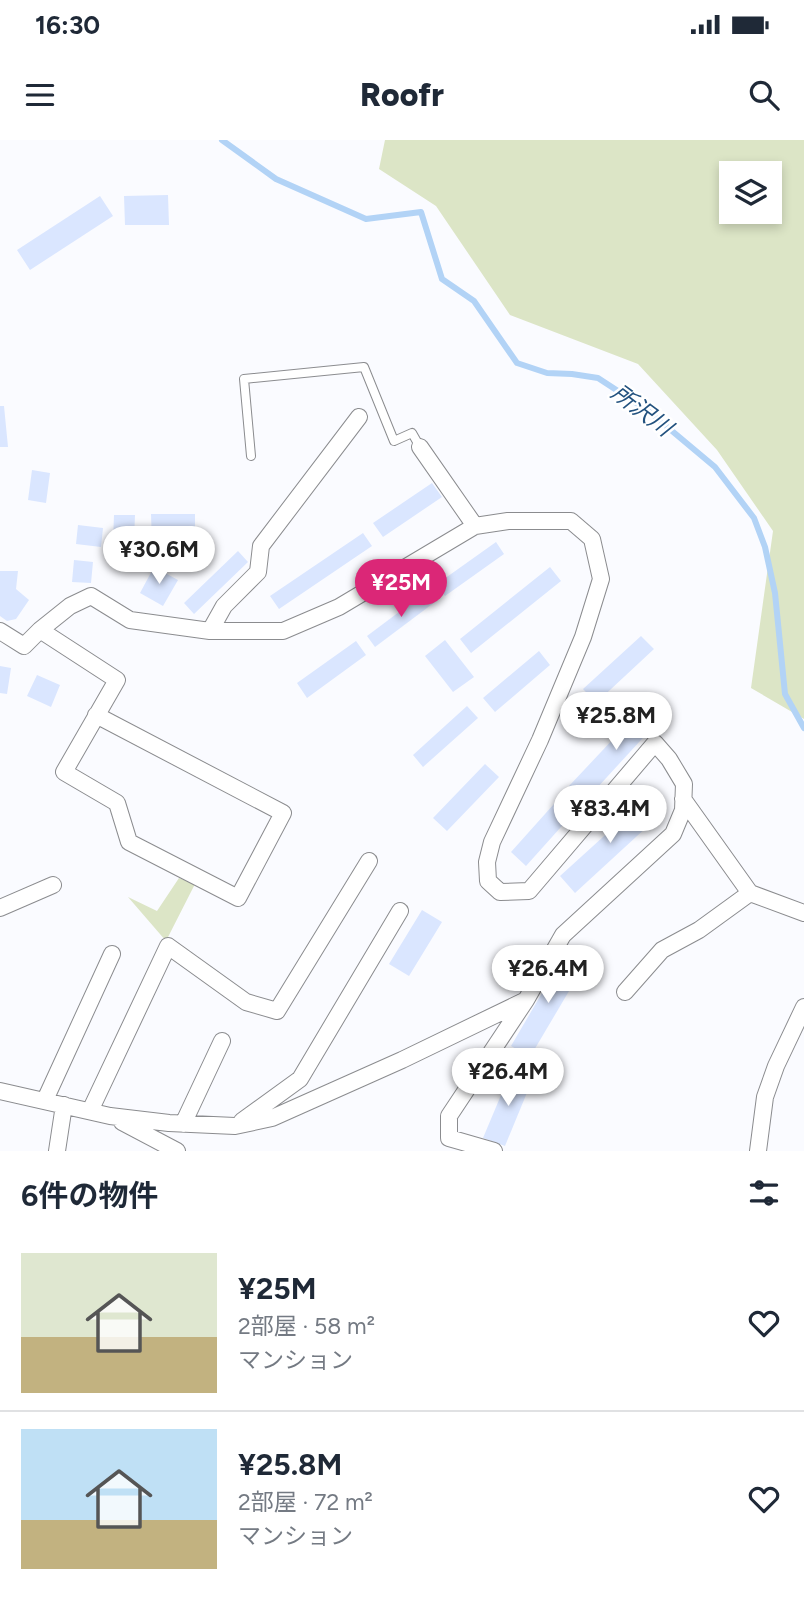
<!DOCTYPE html>
<html lang="ja">
<head>
<meta charset="utf-8">
<style>
  :root { --surface:#fff; --page:#f2f2f3; --text:#1f2937; --muted:#747a83; --line:#e0e1e3; --accent:#db2777 }
  body { margin:0; font-family:Figtree,"Noto Sans JP",sans-serif; background:var(--page); color:var(--text); height:100vh; display:flex; flex-direction:column; font-size:26px; white-space:nowrap }
  * { box-sizing:border-box; margin:0 }
  p { font-size:23px; color:var(--muted) }
  .icon { flex:none; width:38px; height:38px; fill:none; stroke:currentColor; stroke-width:2; stroke-linecap:round; stroke-linejoin:round }
  .map { position:relative; height:1011px; overflow:hidden }
  .side { display:flex; flex-direction:column; background:var(--surface); flex:1 }
  .side>* { flex:none }
  .tools { position:absolute; left:719px; top:21px; display:grid; gap:14px }
  .tools a { display:grid; place-items:center; width:63px; height:63px; border-radius:0px; background:var(--surface); box-shadow:0 4px 10px #0003; font-size:35px }
  .price { position:absolute; translate:-50% -60px; padding:0 16px; border-radius:24px; background:#fff; color:#222; font-size:23px; line-height:46px; filter:drop-shadow(0 2px 4px #0008) }
  .price::after { content:''; position:absolute; left:50%; top:42px; width:21px; height:16px; margin-left:-10px; background:inherit; clip-path:polygon(0 0,100% 0,50% 100%) }
  .price.active { background:var(--accent); color:#fff }
  ul { padding:0; list-style:none }
  li { display:flex; align-items:center; gap:21px; height:175px; padding:0 21px }
  li+li { border-top:2px solid var(--line) }
  li span { display:grid; place-items:center; flex:none; width:196px; height:140px; border-radius:0px; color:#555 }
  li>.icon { margin-inline-start:auto }
  span .icon { width:84px; height:84px; fill:#fffc; stroke-width:1 }
  li b { font-size:30px }
  h2 { display:flex; justify-content:space-between; align-items:center; height:84px; padding:0 21px; font-size:30px }
  .status { display:flex; justify-content:space-between; align-items:center; height:49px; padding:0 35px; background:var(--surface); direction:ltr }
  .status svg { height:19px; fill:currentColor }
  header { display:flex; justify-content:space-between; align-items:center; height:91px; padding:0 21px; background:var(--surface); font-size:32px; font-weight:800 }
  .map>svg:first-child { display:block }
  .green { fill:#dce5c6; fill-rule:evenodd }
  .lines { fill:none; stroke-linecap:round; stroke-linejoin:round }
  .stream { stroke:#b2d3f6; stroke-width:6 }
  .building { fill:#dae6ff }
  .lane-casing { stroke:#8b8c8f; stroke-width:10 }
  .street-casing { stroke:#8b8c8f; stroke-width:18 }
  .lane { stroke:#fff; stroke-width:8 }
  .street { stroke:#fff; stroke-width:16 }
  .labels { text-anchor:middle; stroke-width:5; stroke-linejoin:round; paint-order:stroke }
  .water-label { font-size:23px; font-style:italic; fill:#23527f; stroke:#fff }
</style>
</head>
<body>
<div class="status"><b>16:30</b><svg viewBox="0 0 49 12"><path d="M0 12V9h3v3zM5 12V6h3v6zM10 12V3h3v9zM15 12V0h3v12zM26 1h20v11H26zM47 4h2v5h-2z"/></svg></div>
<header><svg class="icon" aria-label="menu" viewBox="0 0 24 24"><path d="M4 6h16M4 12h16M4 18h16"/></svg>Roofr<svg class="icon" aria-label="search" viewBox="0 0 24 24"><circle cx="10" cy="10" r="6"/><path d="M15 15l6 6"/></svg></header>
<div class="map">
<svg width="804" height="1011" viewBox="0 0 804 1011">
  <rect width="100%" height="100%" fill="#fafbff"/>
  <path class="green" d="M385 0H804V579L751 548 773 391 717 310 638 224 510 175 436 66 379 29ZM770 33V72H732V33Z
    M179 738 195 744 166 801 128 757 157 771Z"/>
  <g class="lines">
    <path class="stream" d="M222 0 276 39 366 79 421 72 442 139 474 161 517 223 547 233 572 234 598 238 647 270 715 327 754 378 765 407 775 453 785 554 804 588"/>
  </g>
  <path class="building" d="M168 55 169 85H125L124 56Z
    M100 56 113 76 30 130 17 110Z
    M0 266H4L8 307H0Z
    M32 330 50 333 46 363 28 360Z
    M432 343 442 357 383 397 373 383Z
    M151 374H195V403L152 404Z
    M114 375H135L134 401H113Z
    M78 385 103 388 101 407 76 404Z
    M363 393 372 406 279 469 270 456Z
    M496 402 504 414 445 456 437 444Z
    M238 411 248 422 194 474 184 463Z
    M74 420 93 422 91 443 72 442Z
    M154 427 178 440 163 466 140 453Z
    M550 427 561 441 471 513 460 499Z
    M0 431H18L16 449 29 460 16 479 7 481 0 476Z
    M427 451 435 462 375 507 367 496Z
    M641 496 654 509 596 563 583 549Z
    M445 500 474 537 453 552 425 516Z
    M356 501 366 515 307 558 297 543Z
    M539 511 550 525 495 572 483 558Z
    M0 526 11 528 7 554 0 553Z
    M37 535 60 545 51 567 27 556Z
    M648 562 663 576 585 661 569 646Z
    M467 566 478 578 423 627 413 615Z
    M485 624 499 637 447 691 433 678Z
    M562 655 578 668 526 726 511 712Z
    M646 658 661 674 575 753 560 736Z
    M422 770 442 782 409 836 389 824Z
    M566 812 585 824 530 917 511 906Z
    M512 929 533 938 505 1006 483 998Z"/>
  <g class="lines">
    <g class="lane-casing">
      <path id="lane" d="M251 316 244 239 364 227 394 301 412 293 420 307"/>
    </g>
    <g class="street-casing">
      <path id="street" d="M420 307 475 386
        M40 490 70 466 91 456 130 480 210 491H283L339 467 475 386 508 381H571L592 399 601 439 583 497 540 600 492 702 487 722 488 741 500 752 529 751 655 603 669 619 684 644 683 670 673 694 563 795 526 860 449 976V998L494 1011
        M0 491 24 506 40 490 117 540 64 632 117 663 129 702 238 758 283 673 96 575
        M210 491 224 466 258 432 261 406 359 277
        M750 753 804 773
        M0 768 53 745
        M625 852 662 810 699 790 750 753 683 659
        M0 951 110 976 169 983 235 986 272 978 402 920 524 861
        M45 960 112 814
        M90 971 168 806 246 862 277 871 369 721
        M242 981 300 939 400 771
        M122 982 177 1011
        M183 984 222 901
        M57 1011 64 965
        M758 1011 765 957 776 926 804 867"/>
    </g>
    <use href="#lane" class="lane"/>
    <use href="#street" class="street"/>
  </g>
  <g class="labels">
    <g class="water-label">
      <text transform="translate(642 270) rotate(37)" y="8">所沢川</text>
    </g>
  </g>
</svg>
<div class="tools">
<a><svg class="icon" aria-label="layers" viewBox="0 0 24 24"><path d="M12 4l9 5-9 5-9-5zM3 14l9 5 9-5"/></svg></a>
</div>
<b class="price" style="left:159px;top:446px">¥30.6M</b>
<b class="price active" style="left:401px;top:479px">¥25M</b>
<b class="price" style="left:616px;top:612px">¥25.8M</b>
<b class="price" style="left:610px;top:705px">¥83.4M</b>
<b class="price" style="left:548px;top:865px">¥26.4M</b>
<b class="price" style="left:508px;top:968px">¥26.4M</b>
</div>
<section class="side">
<h2>6件の物件<svg class="icon" aria-label="filters" viewBox="0 0 24 24"><path d="M4 7h16M4 17h16"/><circle cx="9" cy="7" r="2"/><circle cx="15" cy="17" r="2"/></svg></h2>
<ul>
<li><span style="background:linear-gradient(#dfe7d0 60%,#c2b280 0)"><svg class="icon" aria-label="home" viewBox="0 0 24 24"><path d="M3 11l9-7 9 7M6 9v11h12V9"/></svg></span><div><b>¥25M</b><p>2部屋 · 58 m²</p><p>マンション</p></div><svg class="icon" aria-label="heart" viewBox="0 0 24 24"><path d="M12 20l-8-8c-3-5 5-10 8-4 3-6 11-1 8 4z"/></svg></li>
<li><span style="background:linear-gradient(#bfe0f5 65%,#c2b280 0)"><svg class="icon" aria-label="home" viewBox="0 0 24 24"><path d="M3 11l9-7 9 7M6 9v11h12V9"/></svg></span><div><b>¥25.8M</b><p>2部屋 · 72 m²</p><p>マンション</p></div><svg class="icon" aria-label="heart" viewBox="0 0 24 24"><path d="M12 20l-8-8c-3-5 5-10 8-4 3-6 11-1 8 4z"/></svg></li>
</ul>
</section>
</body>
</html>
